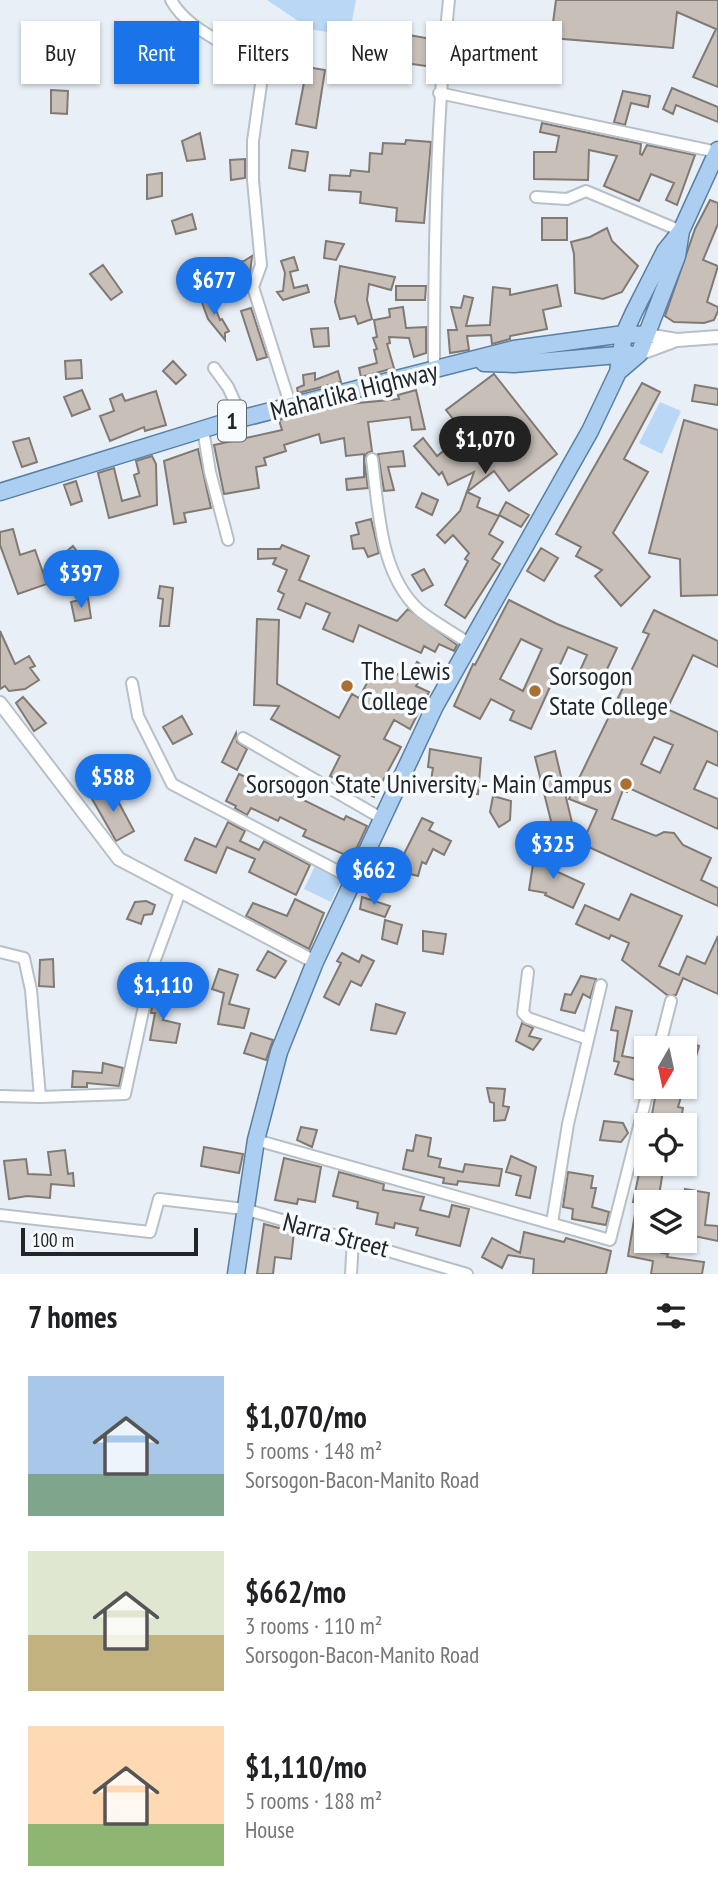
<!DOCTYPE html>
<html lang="en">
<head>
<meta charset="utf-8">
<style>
  :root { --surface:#fff; --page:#f6f6f6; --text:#202124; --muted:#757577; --accent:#1a73e8 }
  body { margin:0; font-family:"PT Sans Narrow",sans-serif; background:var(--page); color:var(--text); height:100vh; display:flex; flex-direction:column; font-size:26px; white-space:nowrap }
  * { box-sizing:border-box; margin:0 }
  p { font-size:23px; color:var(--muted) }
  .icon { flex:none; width:38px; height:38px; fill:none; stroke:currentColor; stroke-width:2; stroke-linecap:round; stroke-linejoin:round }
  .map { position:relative; height:1274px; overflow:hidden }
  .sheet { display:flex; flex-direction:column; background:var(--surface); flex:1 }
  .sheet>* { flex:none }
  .hud { position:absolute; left:21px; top:21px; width:677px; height:63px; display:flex; gap:14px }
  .needle { width:46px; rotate:189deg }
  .controls { position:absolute; left:634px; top:1036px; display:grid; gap:14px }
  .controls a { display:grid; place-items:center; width:63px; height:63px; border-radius:0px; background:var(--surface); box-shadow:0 2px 5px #0004; font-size:35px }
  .scale { position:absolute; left:21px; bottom:18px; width:177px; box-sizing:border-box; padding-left:7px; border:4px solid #222528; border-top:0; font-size:19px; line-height:24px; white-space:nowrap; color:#222528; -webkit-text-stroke:5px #f9fcff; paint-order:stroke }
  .price { position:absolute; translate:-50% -60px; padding:0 16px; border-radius:24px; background:var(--accent); color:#fff; font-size:23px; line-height:46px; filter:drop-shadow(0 2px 4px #0008) }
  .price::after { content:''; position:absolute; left:50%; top:42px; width:21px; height:16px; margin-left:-10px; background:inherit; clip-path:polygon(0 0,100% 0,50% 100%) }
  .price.current { background:#222; color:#fff }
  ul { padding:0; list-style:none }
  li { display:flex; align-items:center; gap:21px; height:175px; padding:0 28px }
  li span { display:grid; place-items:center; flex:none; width:196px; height:140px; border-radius:0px; color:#555 }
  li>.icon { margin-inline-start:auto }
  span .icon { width:84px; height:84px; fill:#fffc; stroke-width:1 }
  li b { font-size:30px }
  h2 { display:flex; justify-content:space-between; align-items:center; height:84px; padding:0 28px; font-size:30px }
  .tag { padding:0 24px; border-radius:0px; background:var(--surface); box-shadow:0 2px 5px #0004; font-size:24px; line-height:63px }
  .tag.current { background:var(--accent); color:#fff }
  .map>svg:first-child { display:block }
  .green { fill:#bad8f5 }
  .building { fill:#c7bfb8; stroke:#817a73; stroke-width:2; fill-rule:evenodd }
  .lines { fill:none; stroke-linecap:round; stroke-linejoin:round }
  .minor-casing { stroke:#b8c0c7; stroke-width:14 }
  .tertiary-casing { stroke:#b8c0c7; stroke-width:16 }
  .primary-casing { stroke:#587fa4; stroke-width:19 }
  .minor { stroke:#fff; stroke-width:10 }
  .tertiary { stroke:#fff; stroke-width:12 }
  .primary { stroke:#accff1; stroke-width:16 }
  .poi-dot { fill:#ac6f32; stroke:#f9fcff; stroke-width:2.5 }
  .labels { text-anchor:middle; stroke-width:7; stroke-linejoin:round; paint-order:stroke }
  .shield { fill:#f9fcff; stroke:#626668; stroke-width:2 }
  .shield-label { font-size:24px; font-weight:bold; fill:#222528 }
  .street-label { font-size:26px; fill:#222528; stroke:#f9fcff }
  .poi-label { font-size:26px; fill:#222528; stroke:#f9fcff; text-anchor:start }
</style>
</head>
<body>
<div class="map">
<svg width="718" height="1274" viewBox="0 0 718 1274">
  <rect width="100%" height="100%" fill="#e8eff7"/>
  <path class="green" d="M267 0H356L349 36 310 29Z
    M660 402 681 411 662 454 639 443Z
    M316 864 343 877 331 902 304 889Z"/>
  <path class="building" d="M556 0H718V87L693 77 716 29 677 12 673 48 551 38Z
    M409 35 437 40 434 67 404 63Z
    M334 42 384 53 381 69 330 58Z
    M307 67 325 70 316 128 296 124Z
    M672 88 718 107V122L676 105 673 114 663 109Z
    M51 90 68 91 67 114 51 113Z
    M623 91 650 96 648 107 631 103 625 125 614 122Z
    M542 123 641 144 640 154 642 155 647 145 695 155 677 205 666 200 674 183 651 174 639 201 604 186 617 156 589 150 588 180 534 179V152H556L559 136 540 132Z
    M200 133 205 159 187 161 182 141Z
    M406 140 431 142 424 223 396 221 397 208 360 203 361 192 329 190 330 175 350 176 351 170 369 172 370 153 382 154 383 143 405 144Z
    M292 150 308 152 305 171 289 168Z
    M245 159V178L231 180 230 160Z
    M162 173V196L147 199V175Z
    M710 200 718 203V224L703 260 718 266 707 302 718 307V311L714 320 704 323 674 322 665 316 695 229Z
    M192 214 196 229 176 234 172 221Z
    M542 218H567V240H542Z
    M607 228 612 241 638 266 622 292 603 299 575 293 574 254 571 242 590 237Z
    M326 241 344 244 336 260 324 258Z
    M252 256 250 273 231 275 226 262 244 261Z
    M294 257 298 270 290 272 294 288 307 285 309 292 283 300 277 292 283 291 285 273 281 261Z
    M103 265 122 292 111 300 90 274Z
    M340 266 395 277 391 290 369 284 367 300 372 319 358 324 355 316 340 319 335 302Z
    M557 285 561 306 543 310 547 329 510 336V339L492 344 491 335 467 336 469 350 450 353 448 330H457L451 307 461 308 464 296 473 298 466 326 490 325 493 287 510 289V295Z
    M396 286H426L425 300H396Z
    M211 297 220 320 222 319 229 331 225 333V340L208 319 201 300Z
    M403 307 406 328 426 327V353L414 357 409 338 389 337 390 343 387 344 394 368 361 377 359 368 377 363 374 350 377 349 373 338 377 337 374 320 390 317 389 309Z
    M251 308 267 357 257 360 241 311Z
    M328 328 329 346 314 347 311 329Z
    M81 360 82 378 66 379 65 361Z
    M173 361 186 375 176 384 163 371Z
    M338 371 341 382 298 393 297 388 304 385 303 375 315 373V380Z
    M494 374 557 454 509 491 494 471 467 492 480 498 477 507 499 516 489 534 503 542 492 559 500 564 465 618 445 605 468 561 465 559 469 553 453 535 445 543 437 535 460 511 474 472 448 485 442 472 439 475 414 446 423 438 437 456 465 434 446 410Z
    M642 383 660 392 624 459 648 472 613 533 650 577 621 606 595 576 602 570 576 556 581 547 556 534Z
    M695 385 718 389V405L692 401Z
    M82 390 90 409 72 416 64 397Z
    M416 390 425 429 412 430 410 417 368 422 372 451 367 453 364 459 368 488 347 490 346 479 364 477V454L346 456 344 438 321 443 319 434 284 445 286 451 264 458 266 465 256 467 259 488 224 494 214 445 282 430 279 420 302 414 337 405 399 399 398 395Z
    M156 391 166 425 145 431 144 427 110 441 100 416 114 411 110 399 122 394 125 401Z
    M684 420 718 430V595L681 596 680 559 649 553Z
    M29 438 37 462 22 467 13 442Z
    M198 449 211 508 184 513 186 522 174 524 164 461Z
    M403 451 405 466 388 467 394 490 384 491 378 454Z
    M152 456 156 464 157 505 109 518 98 473 114 468 122 501 140 496 134 475 139 473 136 461Z
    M76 481 82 501 71 505 64 485Z
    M422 493 438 500 432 515 416 507Z
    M506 502 529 515 521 527 499 515Z
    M371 519 379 553 368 557 364 548 353 549 351 536 359 534 356 523Z
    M13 529 20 555 35 550 47 584 18 594 0 545V532Z
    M282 545 309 556 299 580 397 621 408 609 457 645 454 651 439 644 435 652 424 646 421 653 359 625 353 642 323 629 330 613 306 603 300 618 278 609 284 594 278 591 287 570 273 564 276 558 258 559V549H280Z
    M73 546 85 562 70 580 55 561Z
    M541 548 558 558 544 581 527 571Z
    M424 569 433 585 422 591 412 575Z
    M160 586 173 588 169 626H160L163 599 158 598Z
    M88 598 91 618 75 621 71 602Z
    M509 600 557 624 617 648 601 682 579 673 587 655 568 647 531 729 510 720 514 711 491 699 480 719 454 706 473 664 475 665ZM521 639 542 649 523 691 500 679Z
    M654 610 718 641V667L693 655 667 709 718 732V766L707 761 694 789 718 799V829L629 788 627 792 623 790 612 819 656 836 664 832 674 833 683 845 711 858 701 880 718 888V906L582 844 597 810 569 799 649 634 643 632ZM654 737 673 745 660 773 641 764Z
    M257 619 279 620 277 684 339 718 352 694 359 698 377 664 407 679 417 662 427 668 416 686 429 692 410 729 394 720 384 739 401 747 374 797 330 776 340 756 271 719 279 706 254 705Z
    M0 631 15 664 29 656 35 666 30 668 39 680 25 689 9 691 5 686 0 689Z
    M23 697 46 723 34 731 16 703Z
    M182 716 192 734 173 744 163 727Z
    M236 733 237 742 247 749 237 770 222 762Z
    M430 749 481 758 478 794 430 787 433 768 428 767Z
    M555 751 578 848 559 853 535 757Z
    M239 774 267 787 269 783 344 820 346 816 367 826 352 858 303 836 306 830 280 817 278 821 251 808 247 815 235 808 236 806 226 801Z
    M110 786 134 831 116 841 91 797Z
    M493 796 511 801 510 820 499 827 490 812Z
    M422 818 433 823 429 830 451 841 444 855 433 849 426 864 422 862 418 876 375 865 378 856 400 862Z
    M228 822 245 831 240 841 259 850 264 841 310 865 296 895 249 872 255 859 227 847 216 873 185 860 195 838 216 847Z
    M535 851 552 854 549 868 584 884 573 908 545 895 546 893 529 890Z
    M631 894 682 916 659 966 679 975 687 956 705 964 718 936V994L683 978 676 995H667L622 960 629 943 611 935 609 939 576 924 585 905 619 920Z
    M362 897 390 906 385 917 360 909Z
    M295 899 324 913 309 949 246 916 253 903 287 916Z
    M146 901 155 905 152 914 144 915 141 924 127 919 135 902Z
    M385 920 402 925 397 944 382 939Z
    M423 931 446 934 443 954 423 951Z
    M268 951 286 961 275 978 257 970Z
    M342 953 359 962 362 955 374 961 361 986 351 981 339 1005 324 997 341 963 337 961Z
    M53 959 54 987 39 986 40 960Z
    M219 969 238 975 229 1004 249 1009 244 1028 218 1024 224 993 212 989Z
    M581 976 596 979 590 998 583 994 575 1013 561 1010 565 994 571 995Z
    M159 988 166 989 163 1020 180 1024 176 1043 150 1040 155 1013H151L153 1001H157Z
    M376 1004 405 1013 396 1034 371 1030Z
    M616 1007 632 1011 622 1056 639 1059 644 1071 635 1080 615 1074 619 1062 614 1061 618 1031 611 1030Z
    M522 1023 533 1028 529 1036 541 1039 533 1050 516 1041Z
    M251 1033 273 1040 266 1060 244 1053Z
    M684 1042 699 1046 693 1067 684 1064Z
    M103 1063 123 1068 119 1086 87 1083V1087H72L73 1071 102 1073Z
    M657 1087H684L678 1107 683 1108 680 1125H650Z
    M487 1088 505 1089 503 1106 509 1107 505 1120 494 1121V1103L490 1102Z
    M604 1121 623 1123 628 1133 621 1142 600 1140Z
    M301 1127 317 1130 312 1147 297 1140Z
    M684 1130 696 1132 691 1158 684 1157Z
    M416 1135 431 1138 428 1156 441 1159 439 1167 463 1172 465 1164 502 1169 499 1186 458 1181 457 1185 443 1183 444 1178 403 1169 407 1150 413 1151Z
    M204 1147 243 1154 239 1173 201 1166Z
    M65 1150 68 1174 73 1173 74 1186 51 1184 50 1198 27 1196 9 1199 4 1161 26 1159 28 1174 51 1175 48 1152Z
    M511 1156 536 1167 530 1198 516 1195 521 1176 506 1172Z
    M284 1158 321 1167 315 1202 298 1199 297 1204 275 1200Z
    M641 1164H664L658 1202H646V1241H665L661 1253 668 1254 667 1257 704 1262 702 1274H651L653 1261 628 1256 637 1202H633Z
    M339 1172 384 1184 383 1190 424 1197 420 1210 449 1217 452 1205 469 1209 460 1246 416 1235 418 1228 395 1223 394 1228 376 1224 378 1213 357 1208 358 1202 333 1196Z
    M568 1172 593 1176 591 1188H596L592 1207 609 1212 606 1225 572 1219 573 1209 563 1207Z
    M685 1189 709 1193 705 1225 718 1226V1241L684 1234Z
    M264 1224 294 1232 291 1259 275 1257 273 1274H257Z
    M524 1232 564 1242 566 1238 611 1251 606 1274H533L534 1259 508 1255 502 1268 482 1257 492 1238 520 1253Z"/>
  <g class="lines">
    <g class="minor-casing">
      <path id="minor" d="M171 0C190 34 234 44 263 70L253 141V180L261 265 253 287 291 407
        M439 93 717 152
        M536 197 567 199 586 191 681 231
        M214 368 228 387 242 418
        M434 370C434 246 436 123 449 0
        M203 429 210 472 228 540
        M372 459C379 510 379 574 420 611 435 623 454 633 470 644
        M132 683 138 716 172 784 351 878
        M243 738 381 818
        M0 952 24 958 31 990 40 1097 125 1094 153 965 180 892
        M528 972 523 1013 528 1018 588 1039
        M659 1048 671 1001
        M0 1096 40 1097
        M256 1140 610 1240 649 1087
        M0 1215 150 1232 159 1199 244 1209 467 1274
        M552 1223 568 1124 601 985
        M351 1274 353 1239"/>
    </g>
    <g class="tertiary-casing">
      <path id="tertiary" d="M646 335 677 340 718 337
        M639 354 674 341
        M0 703 119 859 315 962"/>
    </g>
    <g class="primary-casing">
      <path id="primary" d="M484 363 514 364 629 354
        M618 372 639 354 677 256 681 231 718 150
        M0 492 220 424 514 349 624 334 646 335
        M236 1274 256 1140 279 1052 315 962 435 706 590 431 618 372 624 334 634 312 665 251 681 231"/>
    </g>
    <use href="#minor" class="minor"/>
    <use href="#tertiary" class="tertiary"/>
    <use href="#primary" class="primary"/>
  </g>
  <g class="poi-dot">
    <circle cx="347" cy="686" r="7"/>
    <circle cx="535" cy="691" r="7"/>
    <circle cx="626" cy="784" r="7"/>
  </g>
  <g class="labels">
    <rect class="shield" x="218" y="400.5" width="28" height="41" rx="5"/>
    <g class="shield-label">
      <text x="232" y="429">1</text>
    </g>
    <g class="street-label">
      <text transform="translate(354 391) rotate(-14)" y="9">Maharlika Highway</text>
      <text transform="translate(336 1235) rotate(15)" y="9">Narra Street</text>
    </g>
    <g class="poi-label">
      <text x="361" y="680">The Lewis<tspan x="361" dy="30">College</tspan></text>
      <text x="549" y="685">Sorsogon<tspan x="549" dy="30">State College</tspan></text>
      <text x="612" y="793" text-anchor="end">Sorsogon State University - Main Campus</text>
    </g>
  </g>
</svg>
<div class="controls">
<a><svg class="needle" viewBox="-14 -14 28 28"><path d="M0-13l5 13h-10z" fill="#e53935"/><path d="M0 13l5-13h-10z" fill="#757577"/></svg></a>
<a><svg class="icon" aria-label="locate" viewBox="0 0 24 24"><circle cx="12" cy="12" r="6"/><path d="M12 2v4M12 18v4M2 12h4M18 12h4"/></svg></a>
<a><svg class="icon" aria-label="layers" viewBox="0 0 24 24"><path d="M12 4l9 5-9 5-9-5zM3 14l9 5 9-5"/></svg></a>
</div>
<div class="scale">100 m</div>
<b class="price" style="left:214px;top:317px">$677</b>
<b class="price current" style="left:485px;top:476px">$1,070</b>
<b class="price" style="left:81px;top:610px">$397</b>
<b class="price" style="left:113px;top:814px">$588</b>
<b class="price" style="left:553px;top:881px">$325</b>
<b class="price" style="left:374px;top:907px">$662</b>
<b class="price" style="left:163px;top:1022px">$1,110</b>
<div class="hud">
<a class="tag">Buy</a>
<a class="tag current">Rent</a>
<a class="tag">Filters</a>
<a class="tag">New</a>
<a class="tag">Apartment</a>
</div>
</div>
<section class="sheet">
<h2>7 homes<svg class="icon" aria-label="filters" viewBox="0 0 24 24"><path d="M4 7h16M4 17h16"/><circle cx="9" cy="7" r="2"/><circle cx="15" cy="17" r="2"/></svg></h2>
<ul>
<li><span style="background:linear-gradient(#a9c7e8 70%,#7fa58c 0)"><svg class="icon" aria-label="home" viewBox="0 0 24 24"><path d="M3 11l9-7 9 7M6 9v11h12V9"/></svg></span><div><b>$1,070/mo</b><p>5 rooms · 148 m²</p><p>Sorsogon-Bacon-Manito Road</p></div></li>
<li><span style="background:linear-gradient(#dfe7d0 60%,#c2b280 0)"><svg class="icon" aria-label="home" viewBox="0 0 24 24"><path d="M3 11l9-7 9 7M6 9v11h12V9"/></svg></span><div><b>$662/mo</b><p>3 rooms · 110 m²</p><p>Sorsogon-Bacon-Manito Road</p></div></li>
<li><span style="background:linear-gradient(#ffd9b3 70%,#8fb573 0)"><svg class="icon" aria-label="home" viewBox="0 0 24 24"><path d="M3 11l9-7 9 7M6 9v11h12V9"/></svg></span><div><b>$1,110/mo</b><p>5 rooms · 188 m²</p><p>House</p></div></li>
</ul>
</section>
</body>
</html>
